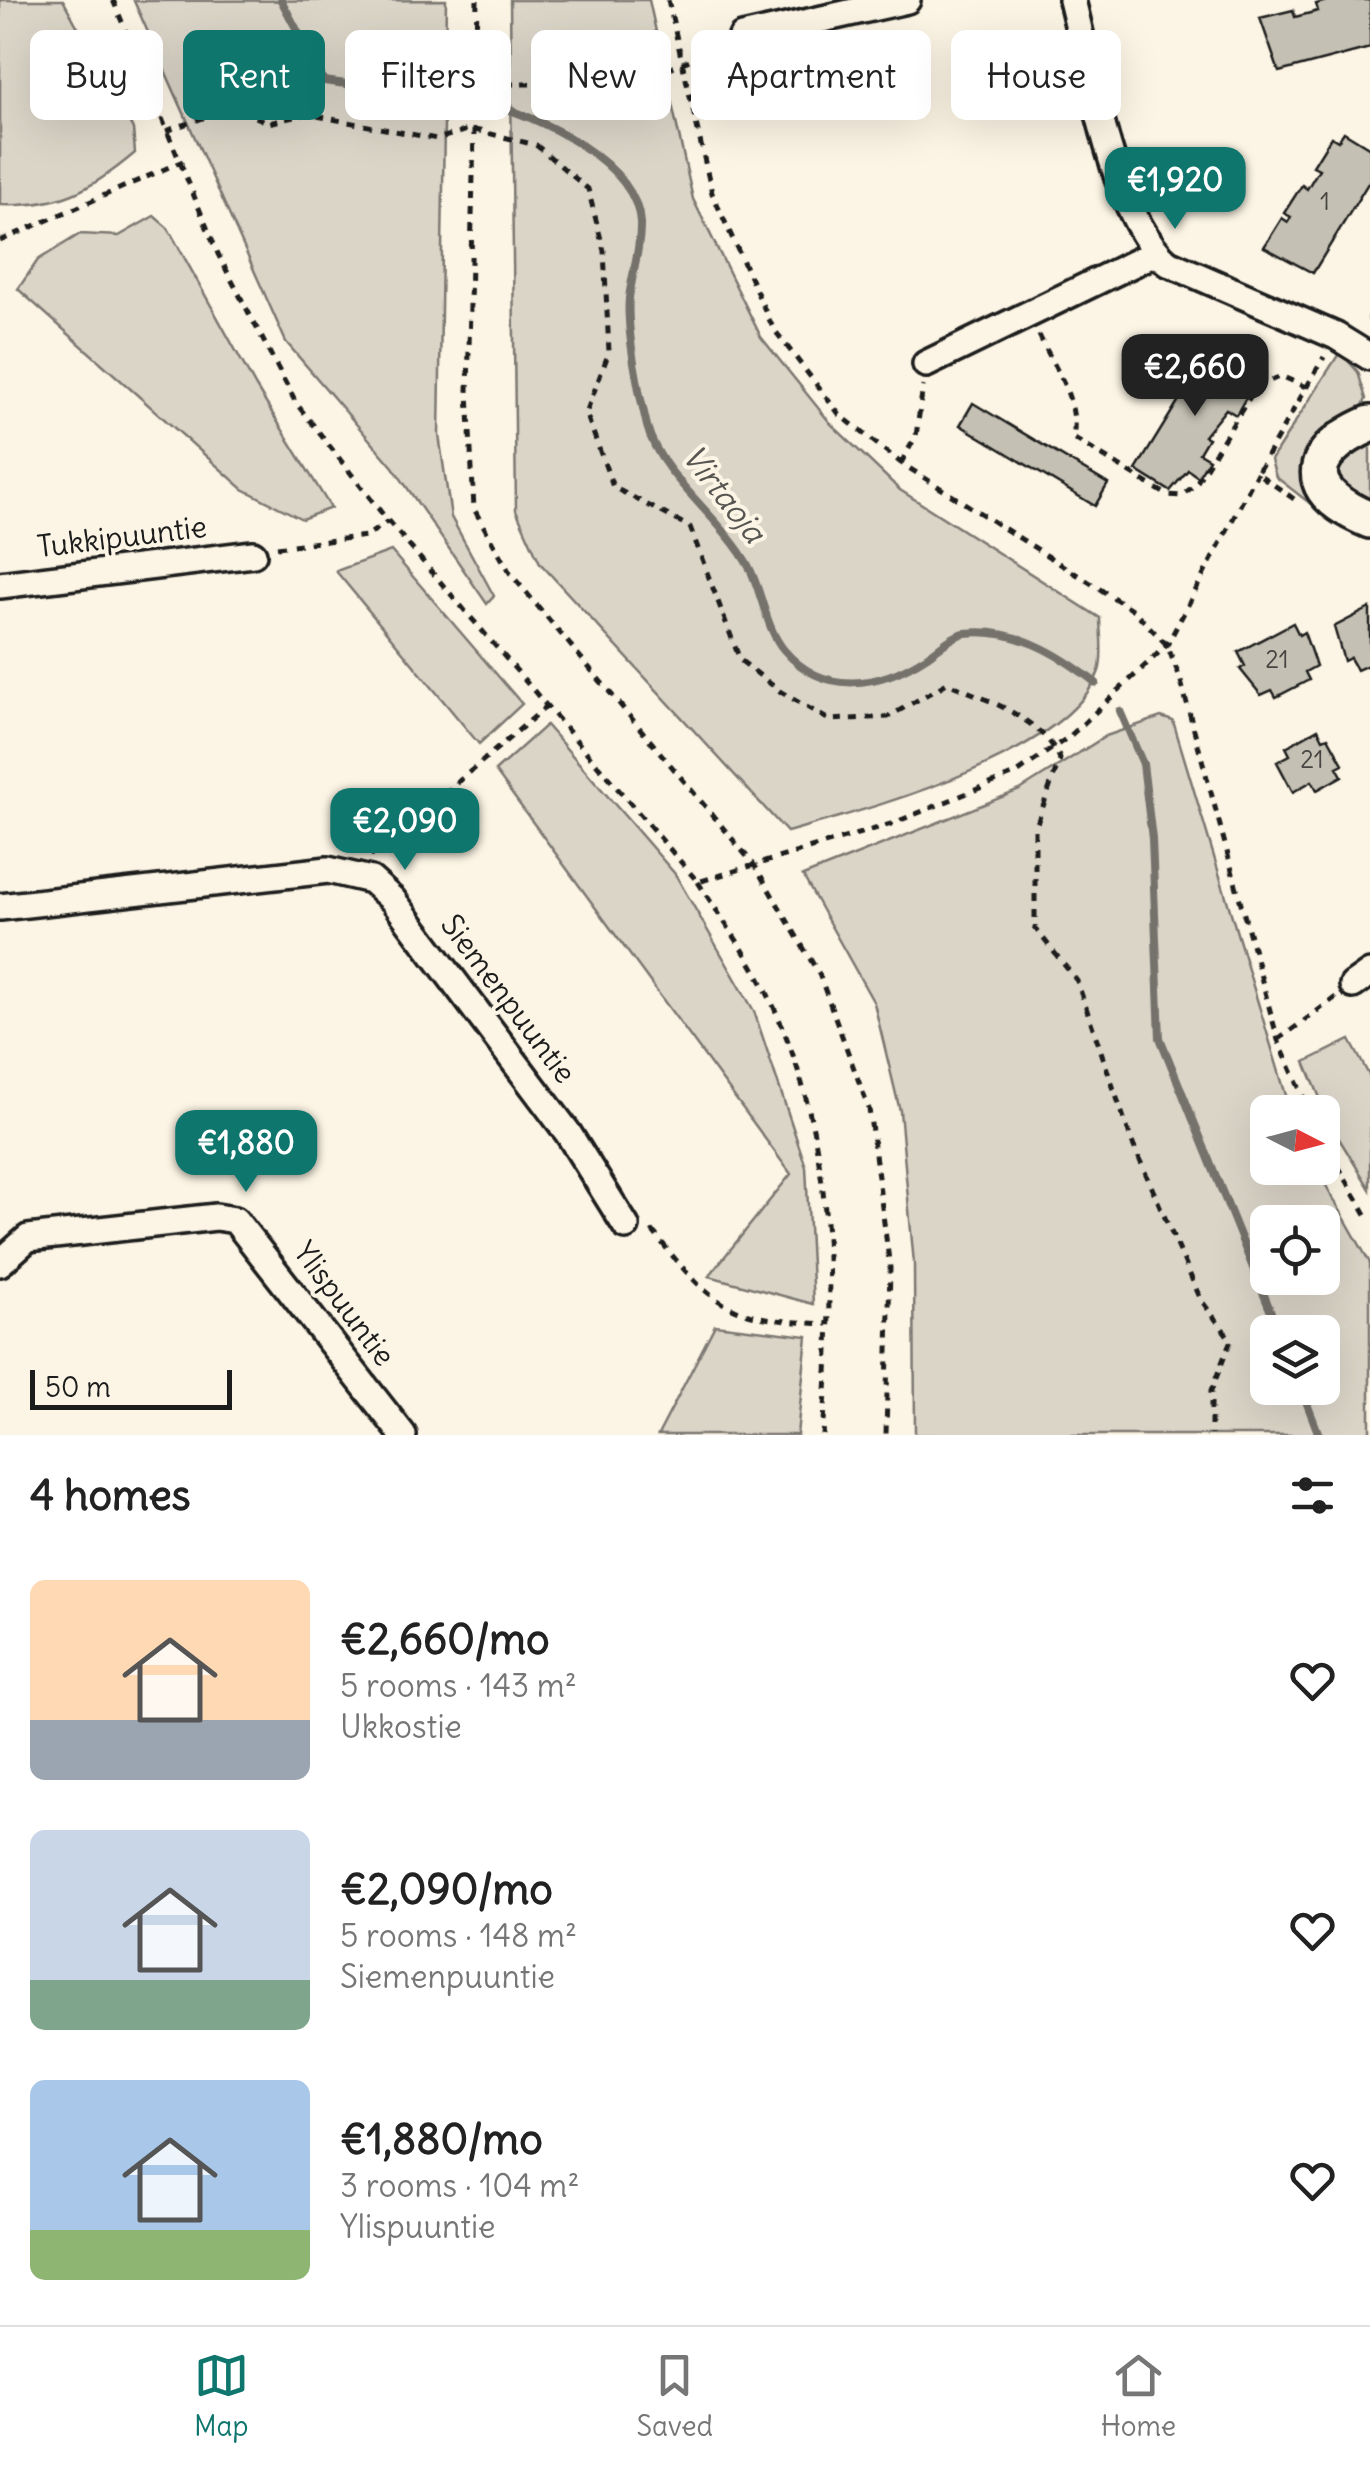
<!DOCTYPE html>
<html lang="en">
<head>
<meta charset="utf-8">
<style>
  :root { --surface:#fff; --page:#f2f2f2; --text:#222; --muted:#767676; --line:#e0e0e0; --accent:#0f766e }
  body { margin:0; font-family:Delius,sans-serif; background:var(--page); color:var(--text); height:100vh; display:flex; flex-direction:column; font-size:38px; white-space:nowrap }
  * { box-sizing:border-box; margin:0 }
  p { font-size:32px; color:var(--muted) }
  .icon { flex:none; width:55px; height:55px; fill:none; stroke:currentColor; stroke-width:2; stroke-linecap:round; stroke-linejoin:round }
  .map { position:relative; height:1435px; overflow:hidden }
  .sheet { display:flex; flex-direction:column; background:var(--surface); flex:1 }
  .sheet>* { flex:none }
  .hud { position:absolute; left:30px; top:30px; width:1310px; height:90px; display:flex; gap:20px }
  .needle { width:65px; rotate:96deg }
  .fabs { position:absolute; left:1250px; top:1095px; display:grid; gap:20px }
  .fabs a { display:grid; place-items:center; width:90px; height:90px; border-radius:15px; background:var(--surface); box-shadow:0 10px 40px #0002; font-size:50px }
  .scale { position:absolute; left:30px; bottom:25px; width:202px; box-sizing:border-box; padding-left:10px; border:5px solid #1c1c1c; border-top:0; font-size:28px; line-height:35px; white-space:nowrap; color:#1c1c1c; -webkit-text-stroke:8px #fcf5e5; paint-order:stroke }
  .price { position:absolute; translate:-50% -85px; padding:0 22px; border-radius:20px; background:var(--accent); color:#fff; font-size:32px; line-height:65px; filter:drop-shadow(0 2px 5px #0008) }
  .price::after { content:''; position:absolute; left:50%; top:60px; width:30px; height:22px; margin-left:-15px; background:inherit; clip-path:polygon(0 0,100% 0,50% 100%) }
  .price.current { background:#222; color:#fff }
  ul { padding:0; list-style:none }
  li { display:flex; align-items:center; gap:30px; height:250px; padding:0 30px }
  li span { display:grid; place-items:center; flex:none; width:280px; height:200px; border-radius:15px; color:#555 }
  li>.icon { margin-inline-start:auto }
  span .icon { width:120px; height:120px; fill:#fffc; stroke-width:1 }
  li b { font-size:42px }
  h2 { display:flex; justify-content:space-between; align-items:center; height:120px; padding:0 30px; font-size:42px }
  .tag { padding:0 35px; border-radius:15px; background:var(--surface); box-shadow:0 10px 40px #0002; font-size:35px; line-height:90px }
  .tag.current { background:var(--accent); color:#fff }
  .tab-bar { display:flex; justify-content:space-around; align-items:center; height:140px; border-top:2px solid var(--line); background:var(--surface); font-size:28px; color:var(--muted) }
  .tab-bar a { display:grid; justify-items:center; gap:5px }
  .tab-bar .current { color:var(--accent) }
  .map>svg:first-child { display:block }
  .green { fill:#dbd5c8; stroke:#7c7872; stroke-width:2.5; fill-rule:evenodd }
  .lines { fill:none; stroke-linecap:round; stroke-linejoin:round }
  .stream { stroke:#75726c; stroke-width:8 }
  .building { fill:#c4c0b3; stroke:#1c1c1c; stroke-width:2.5 }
  .street-casing { stroke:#1c1c1c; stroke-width:32 }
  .secondary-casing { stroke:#1c1c1c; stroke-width:42 }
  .path { stroke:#1c1c1c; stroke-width:5; stroke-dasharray:8 8; stroke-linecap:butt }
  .street { stroke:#fcf5e5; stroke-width:25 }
  .secondary { stroke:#fcf5e5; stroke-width:35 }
  .labels { text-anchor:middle; stroke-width:8; stroke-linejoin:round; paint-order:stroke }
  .number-label { font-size:25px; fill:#464542 }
  .street-label { font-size:30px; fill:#1c1c1c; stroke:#fcf5e5 }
  .water-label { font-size:32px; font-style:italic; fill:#575551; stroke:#fcf5e5 }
</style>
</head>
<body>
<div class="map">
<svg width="1370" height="1435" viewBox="0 0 1370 1435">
  <rect width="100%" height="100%" fill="#fcf5e5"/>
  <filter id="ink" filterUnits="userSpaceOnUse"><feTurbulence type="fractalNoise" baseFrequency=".01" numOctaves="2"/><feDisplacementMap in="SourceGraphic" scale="20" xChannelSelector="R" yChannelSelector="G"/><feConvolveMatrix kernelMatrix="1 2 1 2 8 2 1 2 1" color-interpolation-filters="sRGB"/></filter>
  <g filter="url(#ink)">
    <path class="green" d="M0 0H63L133 129 135 153C90 191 59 207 0 205Z
      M446 0 439 435 451 517 494 596 487 604 393 467 286 342 134 1Z
      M510 0H649L693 199 761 337 831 424 900 490 1100 618C1100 633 1104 657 1099 671 1068 757 867 809 787 832L540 563 516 510Z
      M154 216 168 228 256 387 331 508 302 519 243 489 18 289 38 260 80 234 119 236Z
      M1340 352 1358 372 1366 399 1317 504 1312 505 1276 477 1271 460Z
      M1370 444V500L1345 489 1339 475 1341 458Z
      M391 551 522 704 479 744 336 571Z
      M1161 717 1173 721 1291 1112H1268V1168H1316L1370 1263V1435H915L914 1264 900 1111 874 1003 803 876 1020 790 1106 736ZM1268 1222H1322V1278H1268ZM1268 1332H1322V1388H1268Z
      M546 725 675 874 754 1011 806 1167 813 1304 709 1276 791 1174 495 771Z
      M1350 1040 1370 1077V1189L1333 1129 1305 1062Z
      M715 1325 807 1336 797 1435H658Z"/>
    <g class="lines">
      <path class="stream" d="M281 0 324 81 455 99
        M487 103C536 115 637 162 640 223 641 247 632 274 629 298 626 329 639 394 647 426 660 477 723 518 749 567 762 592 766 629 784 650 824 697 880 687 926 657 937 650 953 635 965 633 1015 627 1059 654 1096 683
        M1120 711 1143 764 1152 839 1160 1038 1279 1332
        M1301 1388 1319 1435"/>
    </g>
    <path class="building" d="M1330 0H1370V48L1279 72 1260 18 1293 10 1295 17 1318 11 1316 4Z
      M1344 132 1370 148V180L1313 273 1264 247 1282 218 1288 222 1291 217 1284 213 1302 185 1307 189 1319 169 1313 166 1331 137 1338 141Z
      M1214 343 1249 364 1238 390 1247 396 1236 415 1226 409 1204 436 1208 438 1199 453 1209 459 1198 477 1188 470 1170 491 1136 470Z
      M973 403 1108 484 1095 506 960 425Z
      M1370 608V668L1368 665 1357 670 1350 658 1344 661 1334 627Z
      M1293 623 1299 635 1304 632 1316 666 1305 672 1309 680 1276 697 1272 690 1261 695 1240 669 1245 666 1238 652Z
      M1318 729 1323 739 1328 737 1343 764 1337 767 1342 776 1317 790 1312 781 1293 792 1277 762 1290 755 1286 747Z"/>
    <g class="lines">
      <g class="street-casing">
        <path id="street" d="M1072 0C1090 70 1113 217 1168 263L1336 336 1370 357
          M742 37 907 0
          M926 364 1155 253
          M0 585 253 554
          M0 907 328 870 371 880 393 900 568 1133 626 1226
          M1353 985 1370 973
          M0 1263 28 1238 216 1217 235 1220 403 1435"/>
      </g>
      <g class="secondary-casing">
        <path id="secondary" d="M1370 424C1304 453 1301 492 1370 520"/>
      </g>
      <path class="path" d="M113 0 218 254 296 403 388 521 698 882 891 824 1017 773 1070 736 1167 645 1257 473
        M477 0 468 392 474 509 510 573 755 866 819 974 869 1109 890 1268 886 1435
        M668 0 712 193 773 328 839 414 901 463 1133 610 1167 645 1180 678 1278 1040 1310 1112
        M474 84H543L564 105 591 100 722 47
        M166 131 234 107 269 123 306 114 437 139 471 129 536 145 588 189 604 251 609 352 586 413 613 487 690 527 740 660 781 692 829 720 888 717 947 683C984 698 1043 719 1060 759L1035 829V928L1077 981 1132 1142 1201 1300 1231 1340 1211 1391V1435
        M0 241 183 161
        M1370 316V321
        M1039 335C1054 367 1080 402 1073 438L1167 495 1181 496 1195 485 1256 387 1281 376 1306 387
        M901 463 916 436 923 386
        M1294 499 1257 473 1324 357
        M277 547 367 536 388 521
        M371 856 547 706
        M698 882C718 914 742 945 760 979 835 1120 835 1280 823 1435
        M1278 1040 1336 997
        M1322 1138 1370 1221
        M652 1230C713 1308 727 1319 828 1324"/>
      <use href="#street" class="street"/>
      <use href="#secondary" class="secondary"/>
    </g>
  </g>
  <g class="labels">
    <g class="number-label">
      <text x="1325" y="210">1</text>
      <text x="1277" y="668">21</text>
      <text x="1312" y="768">21</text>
    </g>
    <g class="street-label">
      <text transform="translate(122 537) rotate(-7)" y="10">Tukkipuuntie</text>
      <text transform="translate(508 999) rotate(53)" y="10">Siemenpuuntie</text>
      <text transform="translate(344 1304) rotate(53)" y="10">Ylispuuntie</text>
    </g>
    <g class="water-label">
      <text transform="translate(724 494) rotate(52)" y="11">Virtaoja</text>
    </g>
  </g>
</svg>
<div class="fabs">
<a><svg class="needle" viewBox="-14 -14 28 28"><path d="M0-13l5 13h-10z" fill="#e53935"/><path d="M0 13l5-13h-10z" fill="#767676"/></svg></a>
<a><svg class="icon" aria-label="locate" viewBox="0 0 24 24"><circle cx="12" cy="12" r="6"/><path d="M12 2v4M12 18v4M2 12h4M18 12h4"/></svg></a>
<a><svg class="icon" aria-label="layers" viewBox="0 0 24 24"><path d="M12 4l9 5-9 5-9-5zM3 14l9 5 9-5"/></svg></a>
</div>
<div class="scale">50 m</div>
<b class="price" style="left:1175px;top:232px">€1,920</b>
<b class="price current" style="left:1195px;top:419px">€2,660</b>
<b class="price" style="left:405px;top:873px">€2,090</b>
<b class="price" style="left:246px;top:1195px">€1,880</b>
<div class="hud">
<a class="tag">Buy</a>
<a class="tag current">Rent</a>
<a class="tag">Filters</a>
<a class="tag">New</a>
<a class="tag">Apartment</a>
<a class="tag">House</a>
</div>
</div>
<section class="sheet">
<h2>4 homes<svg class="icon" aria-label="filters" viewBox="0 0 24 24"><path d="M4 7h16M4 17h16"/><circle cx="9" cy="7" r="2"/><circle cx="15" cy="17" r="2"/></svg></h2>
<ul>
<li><span style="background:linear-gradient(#ffd9b3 70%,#9aa5b1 0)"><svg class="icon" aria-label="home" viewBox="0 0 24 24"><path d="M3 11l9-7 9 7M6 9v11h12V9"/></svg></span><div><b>€2,660/mo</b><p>5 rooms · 143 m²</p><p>Ukkostie</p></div><svg class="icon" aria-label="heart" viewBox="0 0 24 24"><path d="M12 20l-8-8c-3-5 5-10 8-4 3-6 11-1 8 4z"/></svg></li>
<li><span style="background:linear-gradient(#c9d6e8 75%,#7fa58c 0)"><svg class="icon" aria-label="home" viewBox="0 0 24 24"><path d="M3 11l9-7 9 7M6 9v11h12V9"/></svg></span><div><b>€2,090/mo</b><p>5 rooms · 148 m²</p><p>Siemenpuuntie</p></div><svg class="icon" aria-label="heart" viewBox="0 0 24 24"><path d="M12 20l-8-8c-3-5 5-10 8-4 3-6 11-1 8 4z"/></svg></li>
<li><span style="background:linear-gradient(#a9c7e8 75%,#8fb573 0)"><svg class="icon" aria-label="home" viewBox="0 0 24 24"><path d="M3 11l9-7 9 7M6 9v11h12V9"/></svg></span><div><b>€1,880/mo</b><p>3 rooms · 104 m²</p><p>Ylispuuntie</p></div><svg class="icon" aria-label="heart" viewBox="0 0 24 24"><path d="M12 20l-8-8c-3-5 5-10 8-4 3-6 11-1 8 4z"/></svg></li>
</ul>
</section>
<nav class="tab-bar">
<a class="current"><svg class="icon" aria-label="map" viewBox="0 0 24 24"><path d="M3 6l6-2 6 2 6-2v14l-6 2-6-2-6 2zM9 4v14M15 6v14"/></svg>Map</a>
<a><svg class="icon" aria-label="saved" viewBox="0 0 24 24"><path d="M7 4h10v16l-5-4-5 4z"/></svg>Saved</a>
<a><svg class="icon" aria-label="home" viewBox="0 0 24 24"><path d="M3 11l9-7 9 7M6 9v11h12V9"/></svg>Home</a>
</nav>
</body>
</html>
